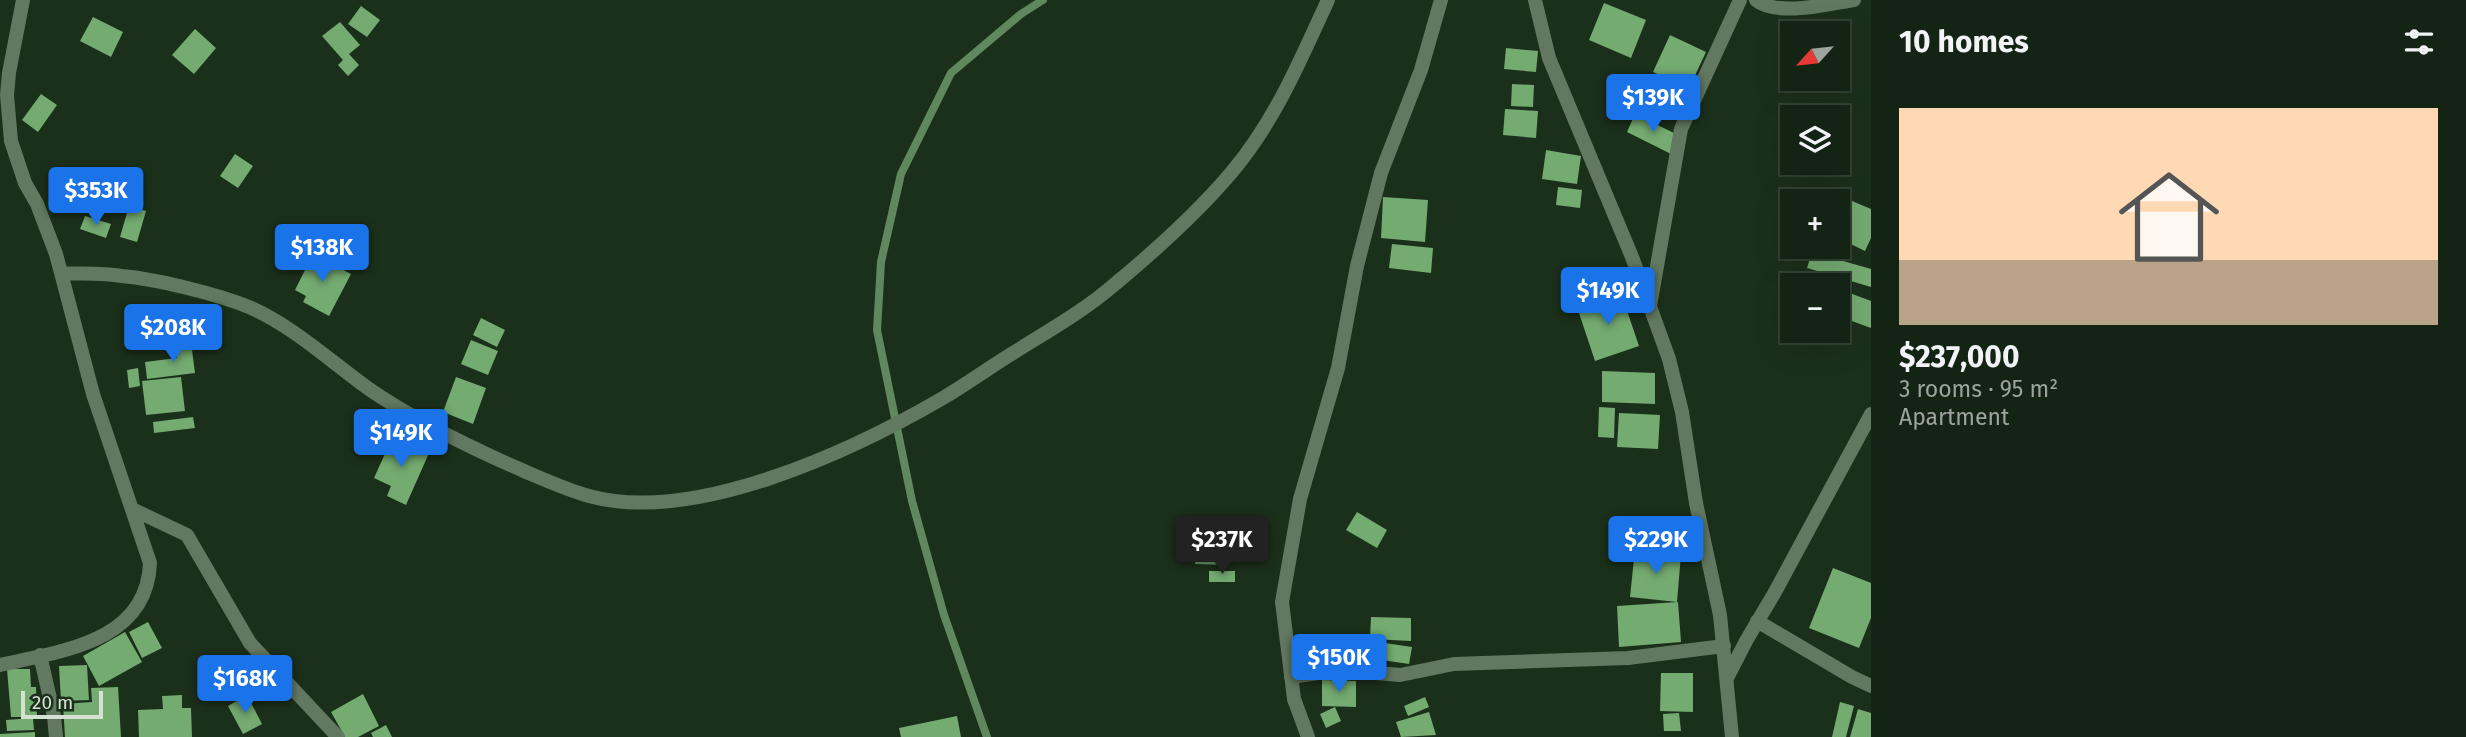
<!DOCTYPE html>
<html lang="en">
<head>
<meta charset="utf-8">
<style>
  :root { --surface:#142414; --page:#213022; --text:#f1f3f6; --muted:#9da4a0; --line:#334134; --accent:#1a73e8 }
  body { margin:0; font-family:"Fira Sans",sans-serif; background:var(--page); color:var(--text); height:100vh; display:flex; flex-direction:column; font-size:26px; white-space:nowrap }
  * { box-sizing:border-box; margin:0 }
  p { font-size:23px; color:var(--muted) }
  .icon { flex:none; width:38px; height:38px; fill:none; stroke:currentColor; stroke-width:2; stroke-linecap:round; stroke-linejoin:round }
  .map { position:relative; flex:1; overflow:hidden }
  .details { display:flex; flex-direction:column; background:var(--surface); width:595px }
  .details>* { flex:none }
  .needle { width:46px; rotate:243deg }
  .fabs { position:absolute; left:1780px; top:21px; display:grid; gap:14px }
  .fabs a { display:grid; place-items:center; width:70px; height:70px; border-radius:0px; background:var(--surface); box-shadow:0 7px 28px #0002,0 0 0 2px var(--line); font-size:35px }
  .scale { position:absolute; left:21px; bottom:18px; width:82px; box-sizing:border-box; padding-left:7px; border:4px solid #d4e1d3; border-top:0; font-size:19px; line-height:24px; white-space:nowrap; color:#d4e1d3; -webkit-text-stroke:5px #1b301a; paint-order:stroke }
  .price { position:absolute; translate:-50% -60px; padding:0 16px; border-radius:7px; background:var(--accent); color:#fff; font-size:23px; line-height:46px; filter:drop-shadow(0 2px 4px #0008) }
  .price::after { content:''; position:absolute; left:50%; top:42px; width:21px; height:16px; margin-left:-10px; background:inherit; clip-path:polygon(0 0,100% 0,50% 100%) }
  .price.current { background:#222; color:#fff }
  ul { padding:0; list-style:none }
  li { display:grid; align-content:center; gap:14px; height:371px; padding:0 28px }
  li span { display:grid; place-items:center; height:217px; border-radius:0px; color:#555 }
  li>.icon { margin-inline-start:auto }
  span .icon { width:126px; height:126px; fill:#fffc; stroke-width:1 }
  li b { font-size:30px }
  h2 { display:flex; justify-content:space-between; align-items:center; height:84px; padding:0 28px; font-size:30px }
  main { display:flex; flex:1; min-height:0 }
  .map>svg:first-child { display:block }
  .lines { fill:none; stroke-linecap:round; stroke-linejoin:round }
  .stream { stroke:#60885e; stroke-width:8 }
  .building { fill:#74ab71 }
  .minor { stroke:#627860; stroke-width:14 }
</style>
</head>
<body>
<main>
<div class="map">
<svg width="1871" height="737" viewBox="0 0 1871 737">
  <rect width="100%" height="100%" fill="#1b301a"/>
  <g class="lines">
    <path class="stream" d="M987 737 944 615 912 501 877 330 881 262 901 174 951 73 1021 14 1043 0"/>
  </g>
  <path class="building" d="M1604 3 1646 20 1631 58 1589 40Z
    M361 6 380 20 367 37 348 24Z
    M93 17 123 32 111 57 80 41Z
    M340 22 360 45 349 54 359 65 348 76 338 65 343 60 322 36Z
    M195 29 216 48 194 74 172 55Z
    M1670 35 1706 52 1689 88 1653 72Z
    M1506 48 1538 51 1536 72 1504 69Z
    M1512 84 1534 85 1533 107 1511 106Z
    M41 94 57 105 38 132 22 120Z
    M1505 109 1538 111 1536 138 1503 135Z
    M1635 114 1680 136 1671 154 1627 132Z
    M1546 150 1581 156 1577 184 1542 179Z
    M235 154 253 166 238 188 220 176Z
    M1558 187 1582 190 1580 208 1556 205Z
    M93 189 120 195 116 211 89 205Z
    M1383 197 1428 200 1425 242 1381 238Z
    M1852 201 1871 209V238L1865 251 1838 238V232Z
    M129 206 146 211 137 242 120 237Z
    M85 216 111 224 106 238 80 229Z
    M1392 244 1433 248 1431 273 1389 268Z
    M1812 252 1871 269V287L1807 268Z
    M313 254 351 274 329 316 303 302 306 296 295 290Z
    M1839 289 1871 301V328L1838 316Z
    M1621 293 1639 346 1595 361 1577 307Z
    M481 318 505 330 497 347 473 335Z
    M471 340 498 351 488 375 461 364Z
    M191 342 195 373 147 379 145 362 177 358 176 344Z
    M138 368 140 386 129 388 127 370Z
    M1602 371 1655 373V404L1602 402Z
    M181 377 185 411 146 415 142 381Z
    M456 377 486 388 473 424 443 412Z
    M1599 407 1615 408 1614 438 1598 437Z
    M1619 413 1660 415 1658 449 1617 447Z
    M193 417 195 428 154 433 153 422Z
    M393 436 429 453 406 505 387 496 391 486 374 478Z
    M1357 512 1387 530 1377 548 1346 530Z
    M1197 529 1229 531 1227 565 1195 564Z
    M1635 549 1681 554 1677 602 1630 597Z
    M1833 568 1871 583V618L1859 648 1809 628Z
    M1209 571H1235V582H1209Z
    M1678 602 1681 642 1619 647 1617 606Z
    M1371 617 1411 618V641L1370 639Z
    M148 622 162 648 142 658 129 632Z
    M125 632 142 662 99 686 83 656Z
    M1378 642 1412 647 1409 664 1375 659Z
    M87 665 89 700 61 701 59 666Z
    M7 669H30L31 687H36L37 717H11Z
    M1661 673H1693V712L1660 711Z
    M1322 680 1356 681V707L1322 706Z
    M118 687 121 737H65L63 704 92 702 91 688Z
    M363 694 379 726 358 737H345L331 712Z
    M182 695V708H191L192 737H139L138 710 163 709 162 696Z
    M247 695 262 724 243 734 228 706Z
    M1425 697 1429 707 1408 716 1404 706Z
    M1840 702 1854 706 1846 737H1832Z
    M1335 707 1341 721 1326 728 1320 714Z
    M1858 709 1871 713V737H1850Z
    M1429 712 1436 735 1401 737 1396 722Z
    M1679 713 1681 731H1664L1663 714Z
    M957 716 961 737H901L899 728Z
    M33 718 34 730 7 731 6 720Z
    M386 725 392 737H373L371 733Z
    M35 732V737H0V734Z"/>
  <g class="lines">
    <path class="minor" d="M1535 0 1549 58 1632 257 1669 359 1682 412 1696 503 1720 615 1732 737
      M1756 0C1777 17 1829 4 1854 0
      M61 273C81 274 102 273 122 276 156 279 217 294 249 307 293 326 330 361 369 389 417 422 471 448 524 471 545 480 567 490 589 496 694 525 852 451 943 398 967 384 990 367 1013 353 1048 331 1084 311 1115 284 1156 250 1197 213 1231 173 1275 121 1300 61 1328 0
      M1650 306 1681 129 1740 0
      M132 509 187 535 250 643 338 737
      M1757 621 1852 677 1871 686
      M40 655 54 716 56 737
      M0 665C62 651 147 642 150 563L93 394 56 254 37 204 25 183 11 141 7 95 9 73 23 0
      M1291 677 1339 670 1400 675 1454 664 1628 658 1724 646
      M1727 678 1746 641 1775 592 1871 414
      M1308 737 1294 699 1282 602 1300 499 1338 368 1357 266 1381 173 1421 70 1441 0"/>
  </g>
</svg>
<div class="fabs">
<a><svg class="needle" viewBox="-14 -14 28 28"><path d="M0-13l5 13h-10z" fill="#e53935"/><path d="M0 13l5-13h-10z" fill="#9da4a0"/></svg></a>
<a><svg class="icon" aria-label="layers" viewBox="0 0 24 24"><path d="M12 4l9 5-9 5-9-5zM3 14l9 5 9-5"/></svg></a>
<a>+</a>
<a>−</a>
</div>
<div class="scale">20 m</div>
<b class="price" style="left:1653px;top:134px">$139K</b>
<b class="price" style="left:96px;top:227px">$353K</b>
<b class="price" style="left:322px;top:284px">$138K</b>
<b class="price" style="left:1608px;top:327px">$149K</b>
<b class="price" style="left:173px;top:364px">$208K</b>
<b class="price" style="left:401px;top:469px">$149K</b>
<b class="price current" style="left:1222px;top:576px">$237K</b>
<b class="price" style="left:1656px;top:576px">$229K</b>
<b class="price" style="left:1339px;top:694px">$150K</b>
<b class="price" style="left:245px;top:715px">$168K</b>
</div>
<section class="details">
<h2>10 homes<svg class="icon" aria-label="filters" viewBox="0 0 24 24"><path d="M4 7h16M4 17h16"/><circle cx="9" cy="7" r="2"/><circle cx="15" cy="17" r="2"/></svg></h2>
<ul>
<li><span style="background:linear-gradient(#ffd9b3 70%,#b9a48a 0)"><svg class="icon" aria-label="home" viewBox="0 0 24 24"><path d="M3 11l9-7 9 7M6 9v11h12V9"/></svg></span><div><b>$237,000</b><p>3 rooms · 95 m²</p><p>Apartment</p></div></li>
</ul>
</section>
</main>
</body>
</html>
